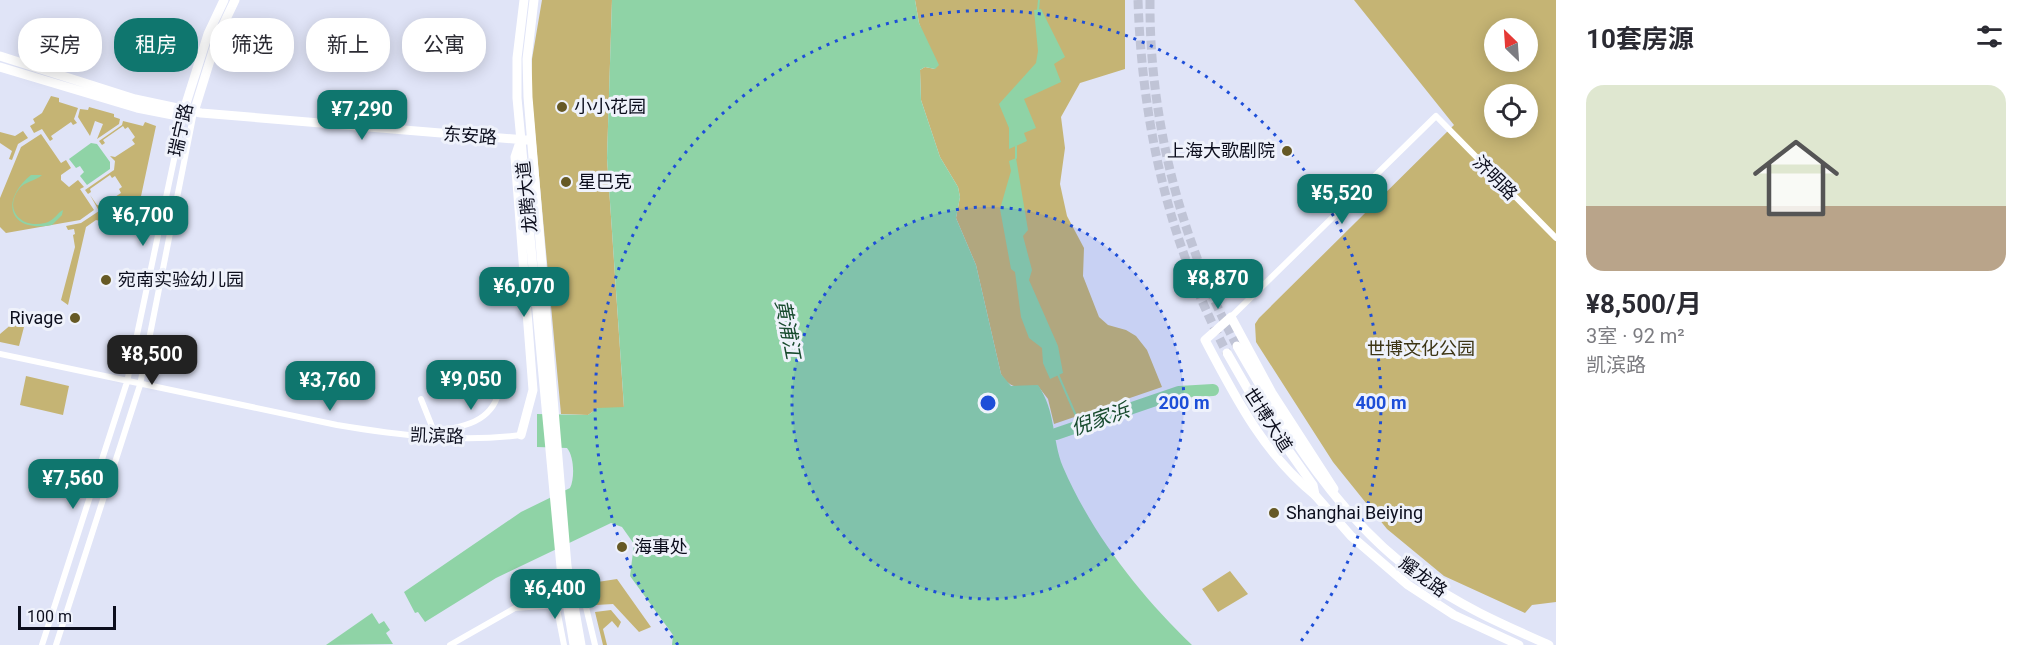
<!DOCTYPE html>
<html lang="zh">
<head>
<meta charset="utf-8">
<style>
  :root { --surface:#fff; --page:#f2f2f3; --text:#2b2b33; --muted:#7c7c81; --line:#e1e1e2; --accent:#0f766e }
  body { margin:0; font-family:Roboto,"Noto Sans SC",sans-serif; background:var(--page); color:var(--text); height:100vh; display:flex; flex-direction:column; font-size:22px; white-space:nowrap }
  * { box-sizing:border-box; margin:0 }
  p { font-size:20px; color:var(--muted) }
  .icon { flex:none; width:33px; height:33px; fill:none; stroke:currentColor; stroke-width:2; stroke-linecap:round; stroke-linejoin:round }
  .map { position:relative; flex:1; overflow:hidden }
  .drawer { display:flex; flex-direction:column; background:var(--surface); width:480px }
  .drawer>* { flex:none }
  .hud { position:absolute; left:18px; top:18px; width:570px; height:54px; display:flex; gap:12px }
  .needle { width:39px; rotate:335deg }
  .tools { position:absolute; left:1484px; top:18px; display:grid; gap:12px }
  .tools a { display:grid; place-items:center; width:54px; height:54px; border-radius:50%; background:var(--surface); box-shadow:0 3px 15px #0003; font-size:30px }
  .scale { position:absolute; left:18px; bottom:15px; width:98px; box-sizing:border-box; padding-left:6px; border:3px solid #0c0e1d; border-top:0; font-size:16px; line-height:21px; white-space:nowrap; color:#0c0e1d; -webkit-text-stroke:4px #eff2fb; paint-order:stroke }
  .price { position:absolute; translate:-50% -51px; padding:0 14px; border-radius:12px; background:var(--accent); color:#fff; font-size:20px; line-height:39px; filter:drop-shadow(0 2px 3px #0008) }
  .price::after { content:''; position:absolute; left:50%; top:36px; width:18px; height:14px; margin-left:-9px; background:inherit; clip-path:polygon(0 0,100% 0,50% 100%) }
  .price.selected { background:#222; color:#fff }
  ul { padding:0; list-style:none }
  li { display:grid; align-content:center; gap:12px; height:318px; padding:0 30px }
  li+li { border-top:2px solid var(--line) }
  li span { display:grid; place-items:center; height:186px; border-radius:18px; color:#555 }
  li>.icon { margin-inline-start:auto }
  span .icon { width:108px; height:108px; fill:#fffc; stroke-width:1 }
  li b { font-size:26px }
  h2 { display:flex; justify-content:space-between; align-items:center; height:72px; padding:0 30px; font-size:26px }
  .chip { padding:0 21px; border-radius:24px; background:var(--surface); box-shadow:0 3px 15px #0003; font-size:21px; line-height:54px }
  .chip.selected { background:var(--accent); color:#fff }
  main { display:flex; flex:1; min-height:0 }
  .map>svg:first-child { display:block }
  .green { fill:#c5b474; fill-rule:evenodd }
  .water { fill:#8fd3a6 }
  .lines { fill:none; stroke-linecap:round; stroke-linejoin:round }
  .stream { stroke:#8fd3a6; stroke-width:2 }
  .river { stroke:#8fd3a6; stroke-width:12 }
  .primary-tunnel { stroke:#c0c4d6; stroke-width:9; stroke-dasharray:9 4.5; stroke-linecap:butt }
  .street { stroke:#fff; stroke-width:6 }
  .secondary { stroke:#fff; stroke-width:9 }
  .primary { stroke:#fff; stroke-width:9 }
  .ring { fill:none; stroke:#1d4ed8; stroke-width:3; stroke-dasharray:3 6 }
  .poi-dot { fill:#665925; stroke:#eff2fb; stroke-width:2 }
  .labels { text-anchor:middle; stroke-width:6; stroke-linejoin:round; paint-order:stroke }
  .poi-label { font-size:18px; fill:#0c0e1d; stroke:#eff2fb; text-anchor:start }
  .street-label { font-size:18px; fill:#0c0e1d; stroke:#eff2fb }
  .park-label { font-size:18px; fill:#3d3515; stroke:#eff2fb }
  .water-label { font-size:20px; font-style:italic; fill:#184b2e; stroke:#eff2fb }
  .centre { fill:#1d4ed8; stroke:#eff2fb; stroke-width:3 }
  .ring-label { font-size:18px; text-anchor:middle; font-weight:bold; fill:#1d4ed8; stroke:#eff2fb; stroke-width:6; stroke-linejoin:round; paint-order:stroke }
</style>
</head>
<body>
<main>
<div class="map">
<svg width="1556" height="645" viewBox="0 0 1556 645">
  <rect width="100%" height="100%" fill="#e0e4f7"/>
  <path class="green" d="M542 0H612L607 158 624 408H598L588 415 561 414 531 89 532 59Z
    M915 0H1125V69L1080 83 1061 117 1065 148 1060 184 1067 216 1084 248 1083 276 1099 317 1108 325 1126 330 1136 336 1147 350 1162 387 1054 424 1048 399 1038 386C1022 388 1010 390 1001 374L976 265 956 218 960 197 958 187 940 157 921 100 920 70 925 67 935 69 919 23Z
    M1354 0H1556V602L1532 605 1525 613 1444 576 1387 529 1333 462 1256 342 1255 324 1259 318 1454 125ZM1494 28H1527V62H1494ZM1494 94H1527V128H1494Z
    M51 96 59 98V102L78 108 74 119 77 123 73 125 71 122 51 136 53 139 50 141 42 129 34 133 30 126 35 123 33 119 42 113Z
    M89 107 114 114V117L120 119 119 124 97 139 103 124 95 121 90 136 78 117 80 109 88 110Z
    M123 121 143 126 145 122 156 126 134 229 96 220 86 227 68 305 61 300 75 247 73 235 75 234 74 229 68 230 66 226 81 223 99 211 90 195 97 205 101 206 121 193 119 189 122 187 115 176 112 178 110 175 90 189 91 192 88 194 85 190 114 170 115 161 110 156 115 157 135 144 132 140 135 137 128 127 125 129 123 126 103 140 105 143 102 145 99 141 122 125Z
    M23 131 28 138 18 144 12 160 9 159 12 151 0 143V132L15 136Z
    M41 134 61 163 66 160 71 168 61 175V180L69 187 78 180 84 187 80 189 94 210 80 220 6 233 0 227V198L21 147Z
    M30 316 33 319 24 327 19 346 0 342V334L13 323 17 327Z
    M26 376 69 386 63 415 20 405Z
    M1230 571 1248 594 1218 612 1202 589Z
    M617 579 651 627 639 632 613 604 596 605 591 583Z
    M611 610 621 622 618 628 612 621 603 629 607 645H603L595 612Z"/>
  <path class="water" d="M612 0H915L919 23 939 65 935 69 925 67 920 70 921 100 940 157 958 187 960 197 956 218 976 265 1001 374 1011 386 1038 385C1056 411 1052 440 1063 467 1092 534 1140 595 1192 645H672L673 635 630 576 634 544 622 527 611 523 496 578 425 622 418 612 415 613 404 592 521 512 570 488C575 478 574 456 567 448L537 447V414L588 415 598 408 624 407 607 158Z
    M1041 9 1065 57 1054 64 1061 82 1024 99 1036 128 1024 133 1027 141 1009 149V128L999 104 1036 63 1038 51 1034 10Z
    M91 143 97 144 110 162V169L87 185 80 176 84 172 80 166 76 168 69 159Z
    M1016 158 1028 230 1023 236 1032 270 1029 280 1058 346 1063 373 1050 379 1043 363 1042 348 1029 338 1021 317 1015 272 1011 269 1000 209 1011 171 1009 161Z
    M31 175H42C36 181 25 181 19 189 3 210 22 229 45 223 54 221 57 213 63 210L62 215 52 225C8 233 0 200 31 175Z
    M372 613 379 624 384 621 390 630 386 633 393 644 326 645Z"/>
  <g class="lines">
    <path class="stream" d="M1038 10 1039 0
      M1016 146V158
      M1057 372 1080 425"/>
    <path class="river" d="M1056 434 1179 392 1213 390"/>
    <path class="primary-tunnel" d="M1138 0C1142 124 1169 243 1227 353
      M1150 0C1149 119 1181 242 1237 346"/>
    <path class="street" d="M1231 317 1436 116 1556 238
      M0 354 337 425C397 435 460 443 521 435
      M421 399 433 429C444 431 455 428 465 425 496 416 502 393 502 364
      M556 604 564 645
      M42 645 127 382 183 117
      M56 645 140 385 194 112
      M450 645 515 608 585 603 595 645"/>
    <path class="secondary" d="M524 0 517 58V98L561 567 574 645
      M534 0 527 59 528 97 567 566 581 645
      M0 56 135 99 201 113 526 140
      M0 67 137 108 183 117 194 112
      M194 112 217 38 235 0
      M183 113 208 34 224 0
      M520 142 515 157 533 390 521 435
      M1315 495C1264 454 1235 397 1205 340L1231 317 1272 393 1334 489"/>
    <path class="primary" d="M1237 346C1284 428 1341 522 1420 577 1460 606 1504 625 1549 645
      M1227 353 1258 407 1313 485 1315 495 1351 536 1408 585 1454 615 1519 645"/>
  </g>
  <circle cx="988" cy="403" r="196" fill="#1d4ed8" fill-opacity=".12"/>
  <g class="ring">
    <circle cx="988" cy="403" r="196"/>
    <path d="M678 645A393 393 0 1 1 1298 645"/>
  </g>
  <g class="poi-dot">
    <circle cx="562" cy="107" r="6"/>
    <circle cx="1287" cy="151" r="6"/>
    <circle cx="566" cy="182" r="6"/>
    <circle cx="106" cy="280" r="6"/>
    <circle cx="75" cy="318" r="6"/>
    <circle cx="1274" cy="513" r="6"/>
    <circle cx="622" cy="547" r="6"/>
  </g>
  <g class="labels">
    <g class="poi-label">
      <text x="574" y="113">小小花园</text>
      <text x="1275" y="157" text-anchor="end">上海大歌剧院</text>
      <text x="578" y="188">星巴克</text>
      <text x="118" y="286">宛南实验幼儿园</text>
      <text x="63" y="324" text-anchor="end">Rivage</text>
      <text x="1286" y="519">Shanghai Beiying</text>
      <text x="634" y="553">海事处</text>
    </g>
    <g class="street-label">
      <text transform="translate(181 130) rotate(-77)" y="6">瑞宁路</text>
      <text transform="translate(470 136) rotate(4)" y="6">东安路</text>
      <text transform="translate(1495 178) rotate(45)" y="6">济明路</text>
      <text transform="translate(527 197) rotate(-96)" y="6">龙腾大道</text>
      <text transform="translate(1268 420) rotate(57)" y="6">世博大道</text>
      <text transform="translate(437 436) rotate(2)" y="6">凯滨路</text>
      <text transform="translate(1423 577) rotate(36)" y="6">耀龙路</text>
    </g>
    <g class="park-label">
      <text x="1421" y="355">世博文化公园</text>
    </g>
    <g class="water-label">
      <text transform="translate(788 329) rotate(79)" y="7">黄浦江</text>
      <text transform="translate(1100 419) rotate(-19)" y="7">倪家浜</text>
    </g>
  </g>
  <circle cx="988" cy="403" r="9" class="centre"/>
  <g class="ring-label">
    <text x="1184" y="409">200 m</text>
    <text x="1381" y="409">400 m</text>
  </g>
</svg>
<div class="tools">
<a><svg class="needle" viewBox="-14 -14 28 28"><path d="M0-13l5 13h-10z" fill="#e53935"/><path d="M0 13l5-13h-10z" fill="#7c7c81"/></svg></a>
<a><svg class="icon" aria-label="locate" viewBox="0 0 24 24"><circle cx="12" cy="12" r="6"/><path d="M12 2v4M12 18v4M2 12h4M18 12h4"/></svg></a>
</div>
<div class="scale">100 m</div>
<b class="price" style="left:362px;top:141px">¥7,290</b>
<b class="price" style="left:1342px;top:225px">¥5,520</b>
<b class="price" style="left:143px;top:247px">¥6,700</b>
<b class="price" style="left:1218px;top:310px">¥8,870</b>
<b class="price" style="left:524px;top:318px">¥6,070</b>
<b class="price selected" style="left:152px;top:386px">¥8,500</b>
<b class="price" style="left:471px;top:411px">¥9,050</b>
<b class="price" style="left:330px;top:412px">¥3,760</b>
<b class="price" style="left:73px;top:510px">¥7,560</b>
<b class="price" style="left:555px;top:620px">¥6,400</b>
<div class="hud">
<a class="chip">买房</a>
<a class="chip selected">租房</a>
<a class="chip">筛选</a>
<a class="chip">新上</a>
<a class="chip">公寓</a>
</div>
</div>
<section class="drawer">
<h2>10套房源<svg class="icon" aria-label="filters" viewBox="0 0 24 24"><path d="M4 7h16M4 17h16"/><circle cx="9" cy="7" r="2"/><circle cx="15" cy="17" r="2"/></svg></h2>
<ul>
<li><span style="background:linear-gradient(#dfe7d0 65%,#b9a48a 0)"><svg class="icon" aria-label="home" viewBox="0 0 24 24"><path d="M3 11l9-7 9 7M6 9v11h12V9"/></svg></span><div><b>¥8,500/月</b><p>3室 · 92 m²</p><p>凯滨路</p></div></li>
</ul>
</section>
</main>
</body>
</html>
